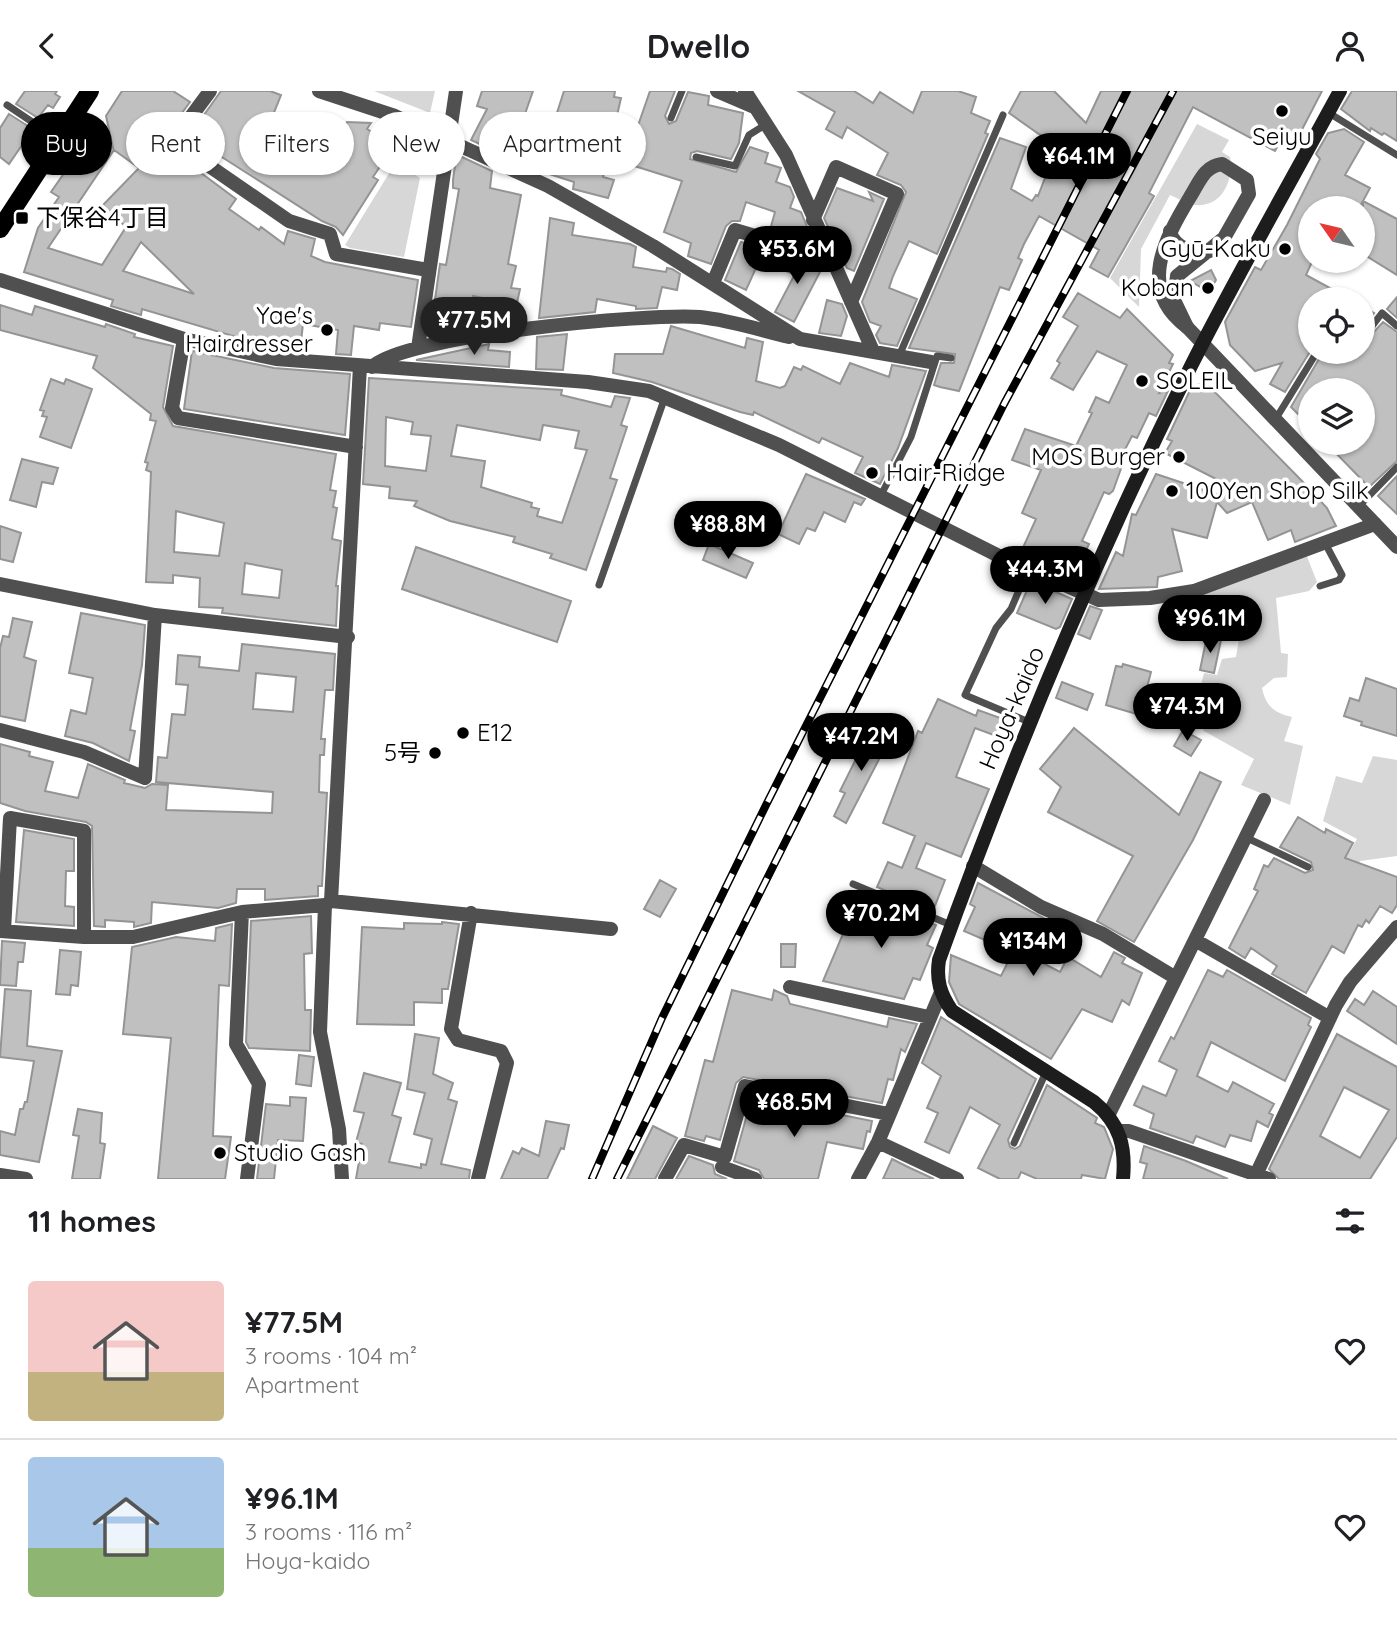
<!DOCTYPE html>
<html lang="en">
<head>
<meta charset="utf-8">
<style>
  :root { --surface:#fff; --page:#f2f2f2; --text:#202124; --muted:#757577; --line:#e0e0e0; --accent:#000 }
  body { margin:0; font-family:Quicksand,"Noto Sans JP",sans-serif; background:var(--page); color:var(--text); height:100vh; display:flex; flex-direction:column; font-size:26px; white-space:nowrap }
  * { box-sizing:border-box; margin:0 }
  p { font-size:23px; color:var(--muted) }
  .icon { flex:none; width:38px; height:38px; fill:none; stroke:currentColor; stroke-width:2; stroke-linecap:round; stroke-linejoin:round }
  .map { position:relative; height:1088px; overflow:hidden }
  .sheet { display:flex; flex-direction:column; background:var(--surface); flex:1 }
  .sheet>* { flex:none }
  .banner { position:absolute; left:21px; top:21px; width:700px; height:63px; display:flex; gap:14px }
  .needle { width:46px; rotate:304deg }
  .buttons { position:absolute; left:1298px; top:105px; display:grid; gap:14px }
  .buttons a { display:grid; place-items:center; width:77px; height:77px; border-radius:50%; background:var(--surface); box-shadow:0 2px 5px #0004; font-size:35px }
  .price { position:absolute; translate:-50% -60px; padding:0 16px; border-radius:24px; background:var(--accent); color:#fff; font-size:23px; line-height:46px; filter:drop-shadow(0 2px 4px #0008) }
  .price::after { content:''; position:absolute; left:50%; top:42px; width:21px; height:16px; margin-left:-10px; background:inherit; clip-path:polygon(0 0,100% 0,50% 100%) }
  .price.current { background:#222; color:#fff }
  ul { padding:0; list-style:none }
  li { display:flex; align-items:center; gap:21px; height:175px; padding:0 28px }
  li+li { border-top:2px solid var(--line) }
  li span { display:grid; place-items:center; flex:none; width:196px; height:140px; border-radius:7px; color:#555 }
  li>.icon { margin-inline-start:auto }
  span .icon { width:84px; height:84px; fill:#fffc; stroke-width:1 }
  li b { font-size:30px }
  h2 { display:flex; justify-content:space-between; align-items:center; height:84px; padding:0 28px; font-size:30px }
  .chip { padding:0 24px; border-radius:32px; background:var(--surface); box-shadow:0 2px 5px #0004; font-size:24px; line-height:63px }
  .chip.current { background:var(--accent); color:#fff }
  header { display:flex; justify-content:space-between; align-items:center; height:91px; padding:0 28px; background:var(--surface); font-size:32px; font-weight:700 }
  .map>svg:first-child { display:block }
  .green { fill:#d7d7d7 }
  .building { fill:#c0c0c0; stroke:#949494; stroke-width:2; fill-rule:evenodd }
  .lines { fill:none; stroke-linecap:round; stroke-linejoin:round }
  .service { stroke:#505050; stroke-width:7 }
  .minor { stroke:#505050; stroke-width:14 }
  .tertiary { stroke:#505050; stroke-width:14 }
  .secondary { stroke:#1d1d1d; stroke-width:14 }
  .primary { stroke:#000; stroke-width:18 }
  .rail-casing { stroke:#000; stroke-width:8 }
  .rail { stroke:#fff; stroke-width:5; stroke-dasharray:16; stroke-linecap:butt }
  .poi-dot { fill:#000; stroke:#fff; stroke-width:2.5 }
  .labels { text-anchor:middle; stroke-width:7; stroke-linejoin:round; paint-order:stroke }
  .poi-label { font-size:24px; fill:#000; stroke:#fff; text-anchor:start }
  .street-label { font-size:24px; fill:#000; stroke:#fff }
</style>
</head>
<body>
<header><svg class="icon" aria-label="back" viewBox="0 0 24 24"><path d="M15 5l-7 7 7 7"/></svg>Dwello<svg class="icon" aria-label="person" viewBox="0 0 24 24"><circle cx="12" cy="8" r="4"/><path d="M4 21q1-7 8-7t8 7"/></svg></header>
<div class="map">
<svg width="1397" height="1088" viewBox="0 0 1397 1088">
  <rect width="100%" height="100%" fill="#fff"/>
  <path class="green" d="M374 0H435L430 22Z
    M1197 33 1229 49 1222 61 1230 66C1233 85 1226 111 1202 114 1190 116 1180 108 1170 104L1141 158 1139 216 1110 187Z
    M396 71 420 87 404 166 350 157 345 154Z
    M1306 463 1317 491 1309 500 1276 507 1281 562 1288 563 1287 586 1274 587 1262 597C1266 616 1275 622 1292 626L1284 650 1303 655 1290 714 1241 694 1254 668 1204 640 1194 622 1204 582 1217 584 1222 568 1236 566 1240 543C1225 537 1212 544 1197 539L1188 507Z
    M1373 665 1397 669V765L1360 770 1349 788 1338 781 1357 748 1323 730 1336 685 1362 692Z"/>
  <path class="building" d="M25 0H57L55 3 60 6 53 17 48 14 38 27 16 13Z
    M122 0H173L190 11 173 34 158 25 146 41 236 108 229 118 259 139 261 136 284 153 288 140 315 148 311 165 325 171 418 189 411 236 380 232 379 239 354 235 351 264 336 263 338 239 303 233 300 260 277 258 142 218 141 224 111 215 113 209 24 181 38 137 59 106 51 101 83 55 85 57 94 44 113 57 106 25ZM114 59 139 77 103 114 126 136 102 174 48 157ZM141 151 194 203 123 180Z
    M221 0H270L281 4 269 34 310 60 317 50 330 59 347 31 371 32 367 38 384 48 379 55 389 62 373 86 378 89 343 144 336 136 322 130 189 45Z
    M482 0H533L519 40 546 56 564 0H615L614 6 621 7 603 86 614 89 608 107 573 98 574 91 537 79 538 72 513 58 508 66 471 49 487 18 477 15Z
    M650 0H675L665 25 669 33 676 30 688 1 709 5 708 14 743 22 739 52 731 68 697 60 691 62 690 68 736 81 750 56 768 62 765 72 781 77 776 91 790 96 794 106 790 117 801 121 809 140 806 150 770 139 775 121 746 111 740 130H732L726 135 711 173 688 165 691 152 664 141 682 90 625 72Z
    M798 0H854L873 12 880 1 913 22 922 0H958L976 6 971 22 990 30 985 42 988 43 937 163 909 150 893 185 889 197 917 208 897 255 880 252 876 244 881 235 870 231 862 211 906 101 901 94 877 84 888 62 847 36 842 47 826 38 835 21Z
    M1021 0H1054L1086 32 1101 0H1322L1295 52 1283 45 1275 60 1193 16 1149 102 1154 105 1108 186 1090 176 1099 159 1039 125 1024 153 1018 167 1022 169 1009 199 1000 196 959 300 940 296 934 294 941 272H954L955 263 909 257 1000 47 1026 56 1011 98 1032 110 1036 104 1038 105 1053 66 1087 77 1009 22Z
    M1352 0H1397V50L1384 42 1382 44 1371 37 1370 40 1341 18Z
    M9 23 31 37V41L9 73 0 66V37Z
    M1344 38 1364 51 1345 84 1370 97 1363 110 1397 128V184L1363 163V110L1359 117H1311V173L1306 184 1350 208H1311V259L1285 301 1270 293 1282 272 1255 280 1230 254 1225 231 1255 176 1261 179 1287 134 1320 68 1316 63 1328 42Z
    M462 66 492 80 490 97 521 104 508 173 516 175 511 197 520 198 513 230H498L502 211 473 205 469 237 430 244 440 173 446 174 459 98 453 97V89L456 67Z
    M837 97 873 110 869 101 884 108 854 180 847 177 841 165 847 152 833 147 824 127Z
    M550 127 574 132 572 144 630 153 636 156 633 176 666 181 667 177 672 178 680 183 677 199 662 196 657 217 636 218V215L597 208 595 221 539 227Z
    M741 151 756 155 750 174 756 177 746 199 725 189Z
    M785 164 823 175 794 231 775 221 795 183 780 178Z
    M1211 179 1216 189 1209 201 1190 190Z
    M1078 202 1120 227 1127 218 1173 264 1169 272 1173 273 1159 302 1168 300 1156 325 1149 322 1137 347 1132 345 1119 370 1123 372 1113 400 1109 403 1104 401 1082 450 1089 453 1073 487 1021 461 1036 428 1022 422 1041 379 1012 369 1025 338 1076 355 1092 322 1089 321 1096 306 1109 312 1127 274 1097 260 1073 299 1051 287 1060 272 1057 270 1078 235 1063 226Z
    M1397 206V227L1387 218Z
    M827 209 842 213 847 225 841 245 819 242Z
    M0 214 32 224 35 215 105 236 106 233 135 243 134 246 173 255 163 316 173 335 336 363 330 399 336 400 333 416 337 417 332 448 341 450 336 495H338L336 535 222 522 223 517 199 516 200 487 173 484V492L146 491 151 381 146 379 148 372 145 371 156 330 150 329 151 323 93 277 97 265 0 239ZM176 420 224 432 219 465 174 461ZM245 472 282 479 279 507 242 503Z
    M1363 216 1374 222 1363 237Z
    M1383 231 1397 241V370L1369 396 1326 352H1363V299H1311V336L1291 316 1323 261H1363V253Z
    M671 235 745 257 747 247 763 251 756 290 780 297 785 295 794 276 801 279 803 275 840 293 850 272 889 286 892 274 926 280 898 357 880 393 855 382 863 366 822 347 819 352 754 321 753 324 740 321 652 291 613 282 615 263H663Z
    M567 243 563 279 536 278 537 246Z
    M489 253 488 259 510 261 509 276 416 269Z
    M192 260 274 277 350 283 345 344 184 318Z
    M369 287 562 299 561 304 611 316 615 305 630 307 621 334 627 336 610 387 617 389 586 479 550 467 552 463 513 451 515 446 450 430 414 415 417 410 389 407 390 396 363 393ZM386 326 413 331 411 343 431 345 426 380 385 375ZM457 334 540 349 543 334 579 340 575 357 587 359 562 432 537 425 539 418 531 416 532 412 481 396 485 370 451 365Z
    M51 288 64 293 66 288 92 298 71 357 40 346 47 326 42 325 44 320 40 319Z
    M1206 292 1302 390 1327 417 1336 435 1295 451 1291 439 1268 449 1252 411 1227 422 1218 412 1226 393 1165 362 1172 350 1167 348 1192 295Z
    M22 368 58 377 53 393 42 391 36 416 10 409Z
    M806 383 865 408 861 414 854 411 845 431 824 421 815 440 807 437 799 453 778 443Z
    M1156 383 1219 404 1207 447 1172 438 1182 480 1158 486 1157 496 1099 498 1116 461 1123 465 1132 423 1136 424Z
    M1397 385V423L1378 405Z
    M0 435 21 442 13 471 0 468Z
    M709 453 753 472 746 487 703 469Z
    M416 456 571 510 557 551 402 498Z
    M1031 490 1072 508 1060 536 1056 538 1017 522Z
    M1187 511 1192 534 1175 538 1169 514Z
    M1090 515 1102 519 1090 548 1078 543Z
    M81 522 145 534 142 574 130 639 135 640 129 670 93 652 65 645 71 619 86 623 93 587 69 582Z
    M13 527 32 531 24 566 36 570 25 630 0 625V557L3 545 9 546Z
    M1207 545 1221 549 1214 582 1200 579Z
    M242 553 335 563 333 599H325L321 648H325L324 664H320L319 701 327 702 322 795H318V805L265 809V798H237L236 812 218 817 152 811 151 832 134 836V831L105 829V836L94 835 92 735 86 731 25 720 0 712V653L30 661 29 665 53 671 45 700 78 707 88 673 125 689 124 692 145 697 152 693 168 694 166 719 272 722 273 701 156 691 158 666 167 667 172 623 185 624 188 594 176 593 178 564 200 566 199 576 239 580ZM256 582 296 586 293 621 253 618Z
    M1123 573 1151 581 1140 624 1106 614 1116 575 1122 576Z
    M1366 587 1397 598V645L1361 634 1362 631 1344 625 1350 607 1359 610Z
    M1062 591 1093 603 1087 619 1056 607Z
    M938 608 976 625 978 619 1006 629 999 646 975 637 956 686 989 698 961 766 926 752 916 777 945 789 933 820 877 796 888 771 902 777 915 745 883 732 918 640 922 642Z
    M1074 637 1179 724 1200 681 1221 691 1193 749 1134 851 1097 830 1133 765 1048 721 1061 696 1040 678Z
    M871 638 890 647 846 732 834 725 845 702 840 700Z
    M1183 639 1201 649 1191 665 1174 655Z
    M1298 726 1325 742 1326 738 1353 752 1345 767 1397 786V814L1392 822 1380 815 1369 832 1366 829 1362 836 1358 834 1344 862 1332 855 1306 902 1272 883 1277 875 1251 857 1245 867 1229 857 1258 800 1254 798 1264 774 1268 776 1274 767 1305 782 1313 779 1311 771 1280 756Z
    M24 739 74 748V780H66L65 815 74 816V835L16 831Z
    M660 789 676 798 660 826 644 818Z
    M978 792 1053 832 1035 868 1060 881 1068 866 1101 886 1114 861 1125 867 1122 872 1142 882 1129 914 1122 909 1112 931 1082 918 1051 968 959 913 949 891 951 864 1001 885 1013 861 964 840 975 816 970 813Z
    M859 805 871 811 872 808 936 834 927 854 933 857 920 889 913 887 904 908 823 890Z
    M311 825 312 862 304 863 305 919H311L310 960 249 957 246 951 251 830Z
    M442 831 459 833 448 898H442V912L414 911V934L357 933 362 836 404 838V832L442 833Z
    M232 833 229 895 219 894 213 1045 231 1046 225 1088H158L171 947 123 943 132 856 176 846 215 850 216 837Z
    M2 850 25 852 23 871H18L16 895 0 894Z
    M781 853H796L795 876H781Z
    M60 859 81 861 78 895 71 894 70 904 56 903Z
    M1208 879 1223 886 1227 879 1311 927 1308 934 1311 936 1285 990 1211 951 1197 985 1228 1001 1233 991 1274 1013 1269 1022 1273 1024 1268 1036 1257 1030 1251 1050 1230 1044 1225 1056 1196 1045 1193 1052 1150 1037 1154 1023 1134 1014 1143 995 1166 1005 1177 979 1159 970 1171 946 1174 948Z
    M5 898 31 900 27 955 62 960 39 1071 0 1064V1040L15 1044 20 1018H23L25 1011H27L34 970 0 966Z
    M732 899 772 909 774 899 787 905 790 913 887 936 889 927 917 933 905 961 901 958 893 989 888 988 882 1012 743 986 736 992 720 1049 706 1045 704 1050 685 1045 705 969 713 971Z
    M1373 900 1397 916V953L1347 920 1355 908 1364 914Z
    M941 926 1036 988 1008 1049 1010 1056 1015 1058 1020 1055 1047 994 1097 1027 1095 1032 1104 1036 1113 1058 1105 1088 1082 1084 1081 1088H1037L1021 1081 1018 1088H1000L978 1077 1000 1034 970 1016 949 1062 925 1051 938 1022 927 1017 941 985 922 972Z
    M415 943 439 947 433 983 453 992 448 1008 457 1011 441 1073 470 1079 469 1088H356L362 1053 356 1051 364 1022 354 1020 364 982 401 992 392 1024 401 1027 389 1071 421 1077V1073L426 1074 432 1048 414 1043 425 1002 407 998Z
    M1337 943 1397 976V1046L1370 1088H1279L1269 1078ZM1344 996 1389 1019 1360 1067 1320 1045Z
    M299 964 314 966 311 995 296 993Z
    M290 1006 306 1007 303 1050 278 1049 274 1088H257L266 1013 290 1015Z
    M752 1006 872 1030 870 1041 867 1040 863 1058 827 1051 818 1088H764L759 1079 734 1070Z
    M78 1018 102 1022 100 1052 105 1053 100 1088H72L79 1045 73 1044Z
    M546 1030 569 1034 564 1058 561 1057 547 1088H501L513 1060 519 1063 522 1057 539 1065Z
    M653 1035 677 1047 655 1088H627Z
    M1144 1055 1186 1070 1228 1088H1143L1147 1073 1140 1071Z
    M689 1065 713 1074 715 1083 727 1088H676Z
    M892 1068 910 1077 934 1088H883Z"/>
  <g class="lines">
    <path class="service" d="M7 14 59 49
      M1329 22 1397 64
      M671 27 682 0
      M696 66 735 75 749 44 765 34
      M1363 247 1382 222 1397 235
      M899 265 1003 24
      M1275 329 1317 261
      M881 404 911 346 937 265 951 267
      M1359 415 1397 376
      M1028 478 1011 518 996 537 965 604 1029 631
      M599 494 665 306
      M1320 495 1339 489 1342 484 1325 452
      M1245 746 1308 776
      M853 793 951 834
      M1014 1052 1046 981"/>
    <path class="minor" d="M210 0 173 50 289 130 330 143 336 163 428 179
      M319 0 395 25 548 95 653 155 800 248 931 271
      M717 0 752 15
      M745 0 786 64 873 260
      M1222 73 1247 89 1249 103 1224 147 1177 185 1174 209 1187 236C1137 199 1164 149 1190 106 1199 92 1204 75 1222 73Z
      M813 129 836 76 897 103 851 211
      M1170 140C1174 158 1194 162 1210 160
      M0 189 184 248 276 268 588 291 649 300 779 354 1001 466 1099 509 1150 507 1194 500 1375 433
      M713 192 735 139 830 167
      M184 248 172 317 178 327 356 356
      M418 257 456 0
      M372 276C406 244 648 222 700 226 730 229 760 239 789 246
      M0 493 155 524 348 546
      M0 639 84 661 145 687 155 524
      M973 775 1041 816 1103 843 1176 887
      M331 810 360 275
      M325 814 320 941 339 1038 342 1088
      M242 821 236 953 259 993 247 1088
      M471 822 451 938 458 949 501 960 507 972 478 1088
      M0 840 84 846H133L242 821 325 814 331 810 611 838
      M4 840 10 727 84 740V846
      M1195 849 1330 927
      M790 896 929 926
      M1108 1025 1264 709
      M1119 1040H1129L1269 1088
      M878 1051 957 1088
      M722 1076 755 1088
      M0 1084 26 1088
      M665 1088 684 1054 725 1066 745 995 889 1023
      M858 1088 878 1051 941 901
      M1254 1088 1336 914 1350 891 1397 836"/>
    <path class="tertiary" d="M1187 236 1397 456"/>
    <path class="secondary" d="M1123 1088C1126 1056 1120 1032 1094 1011L952 920C940 903 936 889 939 869 1012 667 1095 468 1191 275 1238 182 1290 92 1340 0"/>
    <path class="primary" d="M0 138 90 0"/>
    <g class="rail-casing">
      <path id="rail" d="M592 1088 662 927 766 714 1127 0
        M617 1088 1004 313 1173 0"/>
    </g>
    <use href="#rail" class="rail"/>
  </g>
  <g class="poi-dot">
    <circle cx="1282" cy="20" r="7"/>
    <rect x="15" y="120" width="14" height="14" rx="3.5"/>
    <circle cx="1285" cy="158" r="7"/>
    <circle cx="1208" cy="197" r="7"/>
    <circle cx="327" cy="239" r="7"/>
    <circle cx="1142" cy="290" r="7"/>
    <circle cx="1179" cy="366" r="7"/>
    <circle cx="872" cy="382" r="7"/>
    <circle cx="1172" cy="400" r="7"/>
    <circle cx="463" cy="642" r="7"/>
    <circle cx="435" cy="662" r="7"/>
    <circle cx="220" cy="1062" r="7"/>
  </g>
  <g class="labels">
    <g class="poi-label">
      <text x="1282" y="54" text-anchor="middle">Seiyu</text>
      <text x="36" y="135">下保谷4丁目</text>
      <text x="1271" y="166" text-anchor="end">Gyū-Kaku</text>
      <text x="1194" y="205" text-anchor="end">Koban</text>
      <text x="313" y="233" text-anchor="end">Yae's<tspan x="313" dy="28">Hairdresser</tspan></text>
      <text x="1156" y="298">SOLEIL</text>
      <text x="1165" y="374" text-anchor="end">MOS Burger</text>
      <text x="886" y="390">Hair-Ridge</text>
      <text x="1186" y="408">100Yen Shop Silk</text>
      <text x="477" y="650">E12</text>
      <text x="421" y="670" text-anchor="end">5号</text>
      <text x="234" y="1070">Studio Gash</text>
    </g>
    <g class="street-label">
      <text transform="translate(1012 617) rotate(-67)" y="8">Hoya-kaido</text>
    </g>
  </g>
</svg>
<div class="buttons">
<a><svg class="needle" viewBox="-14 -14 28 28"><path d="M0-13l5 13h-10z" fill="#e53935"/><path d="M0 13l5-13h-10z" fill="#757577"/></svg></a>
<a><svg class="icon" aria-label="locate" viewBox="0 0 24 24"><circle cx="12" cy="12" r="6"/><path d="M12 2v4M12 18v4M2 12h4M18 12h4"/></svg></a>
<a><svg class="icon" aria-label="layers" viewBox="0 0 24 24"><path d="M12 4l9 5-9 5-9-5zM3 14l9 5 9-5"/></svg></a>
</div>
<b class="price" style="left:1079px;top:102px">¥64.1M</b>
<b class="price" style="left:797px;top:195px">¥53.6M</b>
<b class="price current" style="left:474px;top:266px">¥77.5M</b>
<b class="price" style="left:728px;top:470px">¥88.8M</b>
<b class="price" style="left:1045px;top:515px">¥44.3M</b>
<b class="price" style="left:1210px;top:564px">¥96.1M</b>
<b class="price" style="left:1187px;top:652px">¥74.3M</b>
<b class="price" style="left:861px;top:682px">¥47.2M</b>
<b class="price" style="left:881px;top:859px">¥70.2M</b>
<b class="price" style="left:1033px;top:887px">¥134M</b>
<b class="price" style="left:794px;top:1048px">¥68.5M</b>
<div class="banner">
<a class="chip current">Buy</a>
<a class="chip">Rent</a>
<a class="chip">Filters</a>
<a class="chip">New</a>
<a class="chip">Apartment</a>
</div>
</div>
<section class="sheet">
<h2>11 homes<svg class="icon" aria-label="filters" viewBox="0 0 24 24"><path d="M4 7h16M4 17h16"/><circle cx="9" cy="7" r="2"/><circle cx="15" cy="17" r="2"/></svg></h2>
<ul>
<li><span style="background:linear-gradient(#f6c9c9 65%,#c2b280 0)"><svg class="icon" aria-label="home" viewBox="0 0 24 24"><path d="M3 11l9-7 9 7M6 9v11h12V9"/></svg></span><div><b>¥77.5M</b><p>3 rooms · 104 m²</p><p>Apartment</p></div><svg class="icon" aria-label="heart" viewBox="0 0 24 24"><path d="M12 20l-8-8c-3-5 5-10 8-4 3-6 11-1 8 4z"/></svg></li>
<li><span style="background:linear-gradient(#a9c7e8 65%,#8fb573 0)"><svg class="icon" aria-label="home" viewBox="0 0 24 24"><path d="M3 11l9-7 9 7M6 9v11h12V9"/></svg></span><div><b>¥96.1M</b><p>3 rooms · 116 m²</p><p>Hoya-kaido</p></div><svg class="icon" aria-label="heart" viewBox="0 0 24 24"><path d="M12 20l-8-8c-3-5 5-10 8-4 3-6 11-1 8 4z"/></svg></li>
</ul>
</section>
</body>
</html>
